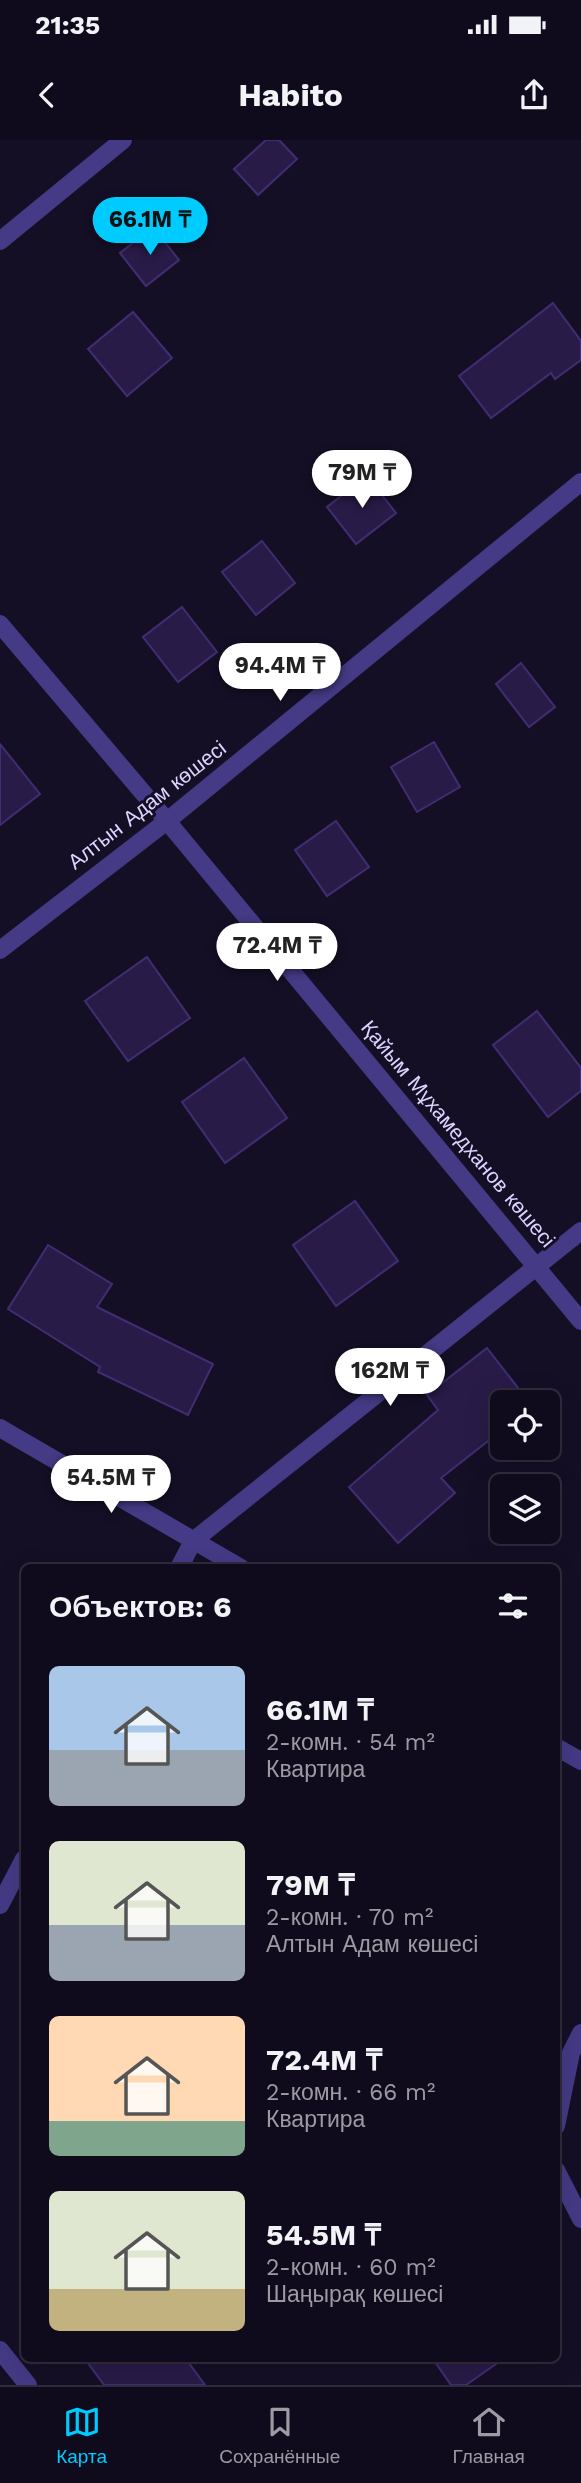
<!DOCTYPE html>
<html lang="ru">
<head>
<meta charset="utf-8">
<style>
  :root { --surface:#100b1c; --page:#1e1929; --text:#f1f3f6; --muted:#9c9ba3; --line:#302b3b; --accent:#00cbfe }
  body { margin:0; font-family:"Work Sans",sans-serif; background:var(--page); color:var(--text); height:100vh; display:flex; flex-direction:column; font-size:26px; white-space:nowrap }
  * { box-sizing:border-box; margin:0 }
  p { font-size:23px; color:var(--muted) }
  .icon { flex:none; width:38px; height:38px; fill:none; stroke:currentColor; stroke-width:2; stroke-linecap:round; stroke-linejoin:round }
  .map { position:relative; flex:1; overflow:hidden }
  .details { position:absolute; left:21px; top:1424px; width:539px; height:798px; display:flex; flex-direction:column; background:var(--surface); border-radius:10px; box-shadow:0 7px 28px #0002,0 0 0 2px var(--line) }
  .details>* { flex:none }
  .controls { position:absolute; left:490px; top:1250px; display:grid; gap:14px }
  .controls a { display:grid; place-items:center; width:70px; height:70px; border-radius:10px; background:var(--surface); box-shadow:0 7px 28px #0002,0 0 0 2px var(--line); font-size:35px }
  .price { position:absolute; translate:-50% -60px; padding:0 16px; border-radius:24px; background:#fff; color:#222; font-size:23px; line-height:46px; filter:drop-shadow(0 2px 4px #0008) }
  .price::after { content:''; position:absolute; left:50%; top:42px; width:21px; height:16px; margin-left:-10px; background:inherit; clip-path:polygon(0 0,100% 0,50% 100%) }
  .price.on { background:var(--accent); color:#111 }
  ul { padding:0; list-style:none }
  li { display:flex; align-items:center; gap:21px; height:175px; padding:0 28px }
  li span { display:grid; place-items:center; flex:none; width:196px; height:140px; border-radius:10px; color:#555 }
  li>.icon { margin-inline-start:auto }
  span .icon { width:84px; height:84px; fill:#fffc; stroke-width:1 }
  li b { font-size:30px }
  h2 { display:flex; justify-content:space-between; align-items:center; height:84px; padding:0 28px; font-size:30px }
  .status { display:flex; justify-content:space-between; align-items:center; height:49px; padding:0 35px; background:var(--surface); direction:ltr }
  .status svg { height:19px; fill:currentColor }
  header { display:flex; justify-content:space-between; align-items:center; height:91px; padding:0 28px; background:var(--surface); font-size:32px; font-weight:700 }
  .tab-bar { display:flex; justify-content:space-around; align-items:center; height:98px; border-top:2px solid var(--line); background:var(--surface); font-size:19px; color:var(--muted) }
  .tab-bar a { display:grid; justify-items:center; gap:4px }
  .tab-bar .on { color:var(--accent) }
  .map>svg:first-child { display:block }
  .building { fill:#281b47; stroke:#422d73; stroke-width:2 }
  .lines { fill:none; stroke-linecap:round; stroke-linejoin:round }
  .minor { stroke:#443a85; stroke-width:18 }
  .tertiary { stroke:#443a85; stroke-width:18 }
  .labels { text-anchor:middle; stroke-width:6; stroke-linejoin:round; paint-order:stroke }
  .street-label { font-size:21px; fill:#ddd4ff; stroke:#150f26 }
</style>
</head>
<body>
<div class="status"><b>21:35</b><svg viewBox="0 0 49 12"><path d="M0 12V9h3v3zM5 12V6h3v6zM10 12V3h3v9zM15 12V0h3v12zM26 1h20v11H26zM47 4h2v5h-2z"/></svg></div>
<header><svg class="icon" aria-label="back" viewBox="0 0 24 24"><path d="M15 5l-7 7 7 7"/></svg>Habito<svg class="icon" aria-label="share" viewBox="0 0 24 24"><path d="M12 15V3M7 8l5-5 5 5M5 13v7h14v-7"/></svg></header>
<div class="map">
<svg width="581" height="2245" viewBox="0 0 581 2245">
  <rect width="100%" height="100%" fill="#150f26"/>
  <path class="building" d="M266 0H279L297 19 258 55 234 29Z
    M153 87 179 120 146 146 120 113Z
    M553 163 581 201V220L555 239 551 233 491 278 459 236Z
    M133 172 172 218 127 256 88 209Z
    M367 336 396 373 356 404 327 367Z
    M262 401 295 443 256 475 222 432Z
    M182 467 217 512 178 542 143 497Z
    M521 523 555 567 529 587 496 544Z
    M434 602 460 647 417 672 391 627Z
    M0 604 40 654 0 685Z
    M336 681 369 727 327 756 295 710Z
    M147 817 190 878 128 921 85 861Z
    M537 871 581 928V951L548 977 493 905Z
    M244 918 287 978 225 1023 182 962Z
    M355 1061 398 1121 336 1166 293 1105Z
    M48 1105 112 1144 97 1167 213 1224 188 1275 98 1232 100 1227 8 1169Z
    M487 1208 529 1262H502V1290L441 1338 455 1353 398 1403 349 1347 438 1270 427 1255Z
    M85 2219H186L205 2245H104Z
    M433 2219H503L466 2245H451Z"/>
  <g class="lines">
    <path class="minor" d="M0 101 123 0
      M0 810 167 681 581 342
      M0 1288 241 1428
      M179 1428 193 1401 581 1091
      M556 1607 581 1621
      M0 1765 24 1719
      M556 1986 571 1913 581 1893
      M556 2030 581 2079
      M0 2210 28 2245"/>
    <path class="tertiary" d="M0 484 167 681 581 1181"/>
  </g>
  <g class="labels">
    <g class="street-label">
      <text transform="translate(147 665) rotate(-38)" y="7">Алтын Адам көшесі</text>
      <text transform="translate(458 994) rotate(50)" y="7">Қайым Мұхамедханов көшесі</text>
    </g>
  </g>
</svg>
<div class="controls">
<a><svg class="icon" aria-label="locate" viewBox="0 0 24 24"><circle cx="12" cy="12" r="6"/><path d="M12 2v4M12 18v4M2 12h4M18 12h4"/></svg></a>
<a><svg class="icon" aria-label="layers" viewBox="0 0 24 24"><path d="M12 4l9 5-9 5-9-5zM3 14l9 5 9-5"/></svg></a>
</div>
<b class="price on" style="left:150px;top:117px">66.1M ₸</b>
<b class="price" style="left:362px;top:370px">79M ₸</b>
<b class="price" style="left:280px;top:563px">94.4M ₸</b>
<b class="price" style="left:277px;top:843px">72.4M ₸</b>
<b class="price" style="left:390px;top:1268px">162M ₸</b>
<b class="price" style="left:111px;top:1375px">54.5M ₸</b>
<section class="details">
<h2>Объектов: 6<svg class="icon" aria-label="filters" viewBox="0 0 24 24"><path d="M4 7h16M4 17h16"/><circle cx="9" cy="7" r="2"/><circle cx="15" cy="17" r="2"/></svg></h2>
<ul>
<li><span style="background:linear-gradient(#a9c7e8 60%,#9aa5b1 0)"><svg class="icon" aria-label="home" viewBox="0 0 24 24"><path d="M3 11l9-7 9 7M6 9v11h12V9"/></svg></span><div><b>66.1M ₸</b><p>2-комн. · 54 m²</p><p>Квартира</p></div></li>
<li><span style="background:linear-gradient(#dfe7d0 60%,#9aa5b1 0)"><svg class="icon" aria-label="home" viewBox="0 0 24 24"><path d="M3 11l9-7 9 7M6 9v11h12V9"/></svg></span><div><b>79M ₸</b><p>2-комн. · 70 m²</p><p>Алтын Адам көшесі</p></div></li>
<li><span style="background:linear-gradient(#ffd9b3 75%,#7fa58c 0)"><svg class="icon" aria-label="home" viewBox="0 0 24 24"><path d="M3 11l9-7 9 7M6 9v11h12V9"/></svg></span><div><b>72.4M ₸</b><p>2-комн. · 66 m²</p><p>Квартира</p></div></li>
<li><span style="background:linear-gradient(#dfe7d0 70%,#c2b280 0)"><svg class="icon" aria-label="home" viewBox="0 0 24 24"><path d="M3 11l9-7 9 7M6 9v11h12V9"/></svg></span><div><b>54.5M ₸</b><p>2-комн. · 60 m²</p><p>Шаңырақ көшесі</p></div></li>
</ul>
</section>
</div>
<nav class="tab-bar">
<a class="on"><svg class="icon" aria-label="map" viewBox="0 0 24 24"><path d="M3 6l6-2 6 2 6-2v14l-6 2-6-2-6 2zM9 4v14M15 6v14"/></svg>Карта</a>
<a><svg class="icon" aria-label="saved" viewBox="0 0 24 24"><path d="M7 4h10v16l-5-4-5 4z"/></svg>Сохранённые</a>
<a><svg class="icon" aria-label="home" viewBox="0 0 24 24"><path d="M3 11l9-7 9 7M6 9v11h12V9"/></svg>Главная</a>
</nav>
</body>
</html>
